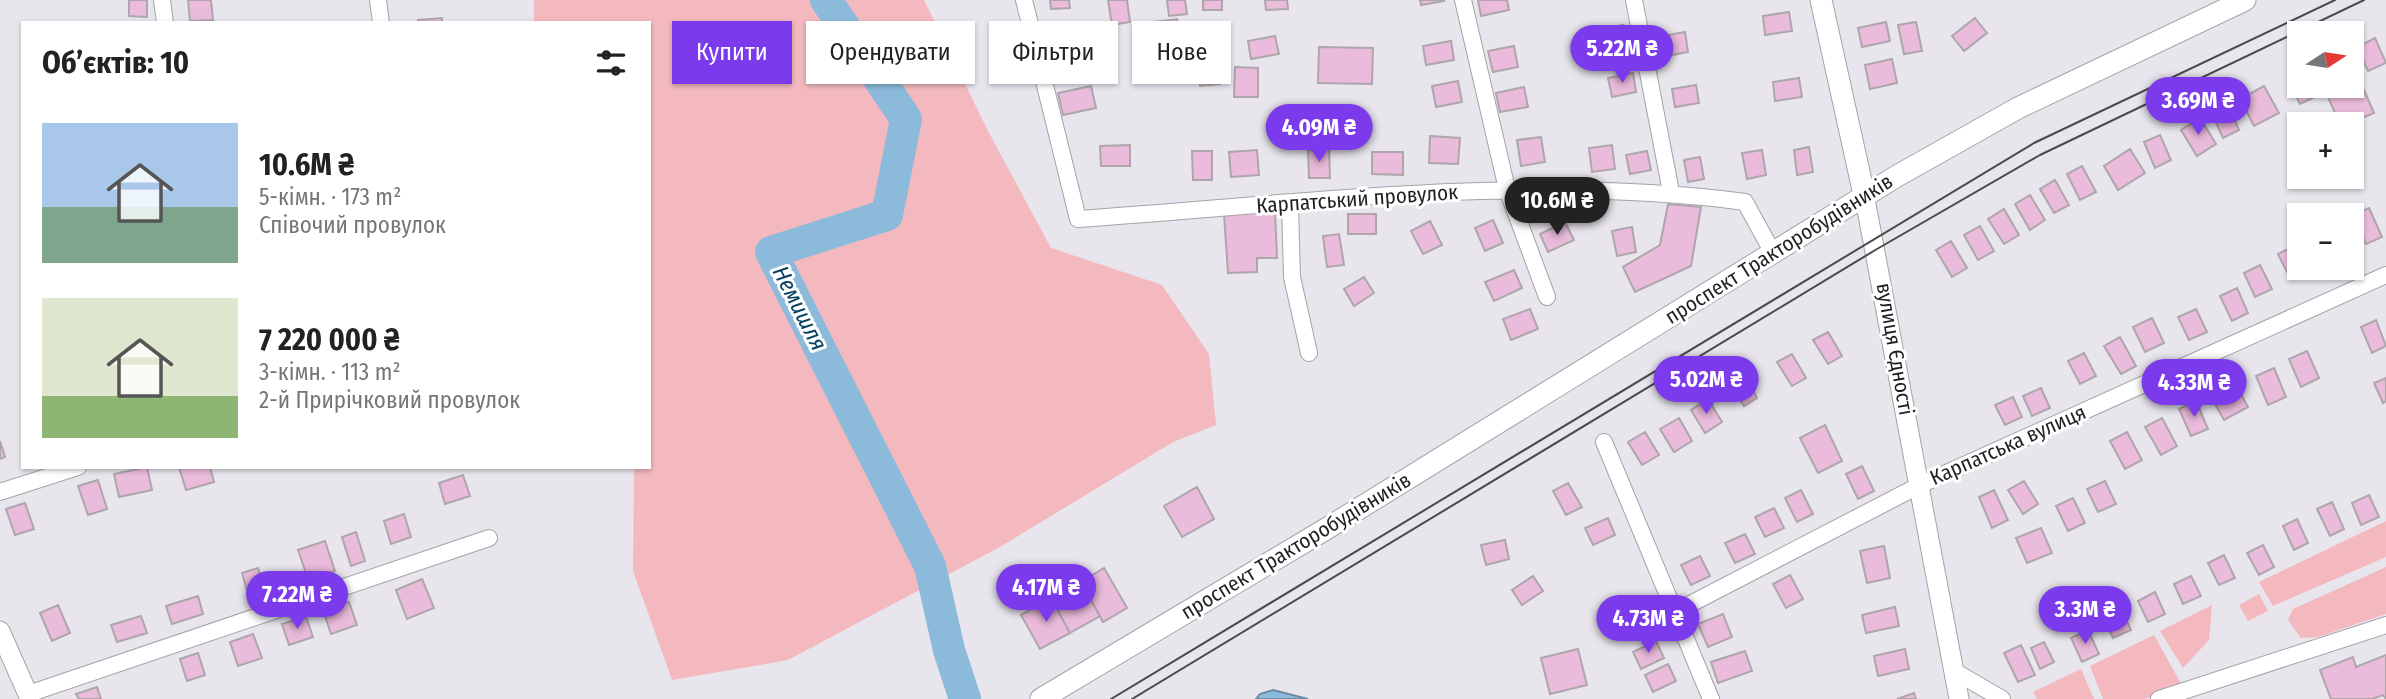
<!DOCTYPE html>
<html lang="uk">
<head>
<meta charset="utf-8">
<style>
  :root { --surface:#fff; --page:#f2f2f2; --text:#222; --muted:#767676; --accent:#7c3aed }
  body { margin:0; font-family:"Fira Sans Condensed",sans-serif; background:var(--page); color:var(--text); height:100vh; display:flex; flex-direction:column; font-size:26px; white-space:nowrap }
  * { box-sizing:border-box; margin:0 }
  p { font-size:23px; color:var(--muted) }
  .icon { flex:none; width:38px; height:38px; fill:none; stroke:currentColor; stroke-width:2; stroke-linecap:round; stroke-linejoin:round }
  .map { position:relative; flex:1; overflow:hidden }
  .drawer { position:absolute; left:21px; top:21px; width:630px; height:448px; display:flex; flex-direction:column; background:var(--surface); border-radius:0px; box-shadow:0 2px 5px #0004 }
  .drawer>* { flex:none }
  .hud { position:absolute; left:672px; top:21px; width:665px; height:63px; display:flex; gap:14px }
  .needle { width:46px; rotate:78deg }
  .fabs { position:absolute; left:2287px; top:21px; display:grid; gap:14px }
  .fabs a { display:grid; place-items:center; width:77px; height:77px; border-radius:0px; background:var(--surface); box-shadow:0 2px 5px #0004; font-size:35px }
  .price { position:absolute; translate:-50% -60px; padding:0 16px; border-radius:24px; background:var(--accent); color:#fff; font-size:23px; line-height:46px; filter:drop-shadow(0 2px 4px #0008) }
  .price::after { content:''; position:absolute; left:50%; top:42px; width:21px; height:16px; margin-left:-10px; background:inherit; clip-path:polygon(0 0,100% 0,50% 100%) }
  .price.on { background:#222; color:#fff }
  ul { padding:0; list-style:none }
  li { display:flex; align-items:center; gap:21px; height:175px; padding:0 21px }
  li span { display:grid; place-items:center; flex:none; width:196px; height:140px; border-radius:0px; color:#555 }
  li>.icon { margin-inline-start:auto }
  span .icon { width:84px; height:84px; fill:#fffc; stroke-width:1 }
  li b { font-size:30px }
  h2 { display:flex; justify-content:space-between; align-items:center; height:84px; padding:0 21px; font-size:30px }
  .pill { padding:0 24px; border-radius:0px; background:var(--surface); box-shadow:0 2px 5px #0004; font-size:24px; line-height:63px }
  .pill.on { background:var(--accent); color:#fff }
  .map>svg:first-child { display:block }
  .green { fill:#f3b9bf }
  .water { fill:#8bbadb; stroke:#6b8ca3; stroke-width:2 }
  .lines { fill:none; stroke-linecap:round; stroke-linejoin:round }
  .river { stroke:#8bbadb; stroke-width:32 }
  .building { fill:#ebbbdb; stroke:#ada6ab; stroke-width:2 }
  .minor-casing { stroke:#a5a2a9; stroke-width:18 }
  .tertiary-casing { stroke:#a5a2a9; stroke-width:21 }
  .secondary-casing { stroke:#a5a2a9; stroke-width:23 }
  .minor { stroke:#fff; stroke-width:16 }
  .tertiary { stroke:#fff; stroke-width:19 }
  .secondary { stroke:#fff; stroke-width:21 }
  .tram { stroke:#4a494c; stroke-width:2 }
  .labels { text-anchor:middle; stroke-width:6; stroke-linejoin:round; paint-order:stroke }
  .street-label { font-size:21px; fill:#201f21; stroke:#fff }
  .water-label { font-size:23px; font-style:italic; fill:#064363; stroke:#fff }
</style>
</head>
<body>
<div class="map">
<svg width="2386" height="699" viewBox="0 0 2386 699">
  <rect width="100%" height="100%" fill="#e8e5ed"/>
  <path class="green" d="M534 0H924L987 129 1051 248 1162 285 1209 354 1216 425 1173 442 1000 547 788 660 672 680 633 571 634 467H649V23H534Z
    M2386 521V557L2273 606 2259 582Z
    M2386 567V614L2318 637 2301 638 2288 620 2293 609Z
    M2259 594 2268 611 2248 621 2239 605Z
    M2212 605 2209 640 2183 668 2160 631Z
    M2154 635 2183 687 2144 699H2103L2090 666Z
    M2081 669 2094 699H2037L2033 692Z"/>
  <path class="water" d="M1273 690 1308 699H1256L1260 694Z"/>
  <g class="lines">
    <path class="river" d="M826 0 906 119 887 215 771 252 930 566 949 650 965 699"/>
  </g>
  <path class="building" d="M129 0H147V17L129 16Z
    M188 0H211L213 20 190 21Z
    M1050 0H1069L1070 8 1051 9Z
    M1108 0H1127L1130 22 1112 25Z
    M1167 0H1185L1187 14 1169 16Z
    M1203 0H1222V10H1203Z
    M1265 0H1287L1288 9 1266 10Z
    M1420 0H1444V1L1421 5Z
    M1478 0H1507L1509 10 1481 16Z
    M1789 12 1792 31 1765 35 1763 16Z
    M442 18V23H418V20Z
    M1975 18 1987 33 1964 51 1952 36Z
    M1177 19 1180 38 1156 41 1153 22Z
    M1886 22 1890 41 1862 47 1858 28Z
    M1916 22 1922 51 1904 54 1898 25Z
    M1623 25 1627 45 1598 50 1594 31Z
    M1685 32 1688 52 1667 56 1663 36Z
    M1275 36 1279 54 1251 59 1248 41Z
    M2375 38 2386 63 2368 71 2357 47Z
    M1451 41 1454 60 1426 65 1423 46Z
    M1161 46 1165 72 1146 74 1142 49Z
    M1514 46 1518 67 1493 72 1488 51Z
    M1319 47 1373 48 1372 84 1318 83Z
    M1078 50 1082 68 1053 74 1049 56Z
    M1892 59 1897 83 1870 89 1865 65Z
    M1235 67 1258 68V97H1234Z
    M1218 68 1220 84 1200 86 1199 69Z
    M1633 73 1636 92 1612 97 1608 78Z
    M2300 74V86H2313L2317 96 2300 104 2288 79Z
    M1799 78 1802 97 1775 101 1773 82Z
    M1458 81 1462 102 1436 107 1432 86Z
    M2361 83 2374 113 2348 124H2340L2328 97Z
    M1696 85 1699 103 1675 107 1672 89Z
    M1091 86 1096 108 1063 115 1058 93Z
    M2264 86 2279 113 2254 126 2240 99Z
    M1524 87 1528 107 1500 112 1496 93Z
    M2229 106 2239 130 2223 138 2212 114Z
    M2200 118 2216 144 2197 156 2181 130Z
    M2160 135 2171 160 2155 168 2144 142Z
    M1430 136 1460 138 1458 164 1429 163Z
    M1541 137 1545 162 1521 166 1517 140Z
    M1130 145V166H1101L1100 146Z
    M1612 145 1615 169 1592 172 1589 148Z
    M1809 147 1813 172 1797 175 1794 150Z
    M1329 149 1330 178H1309L1308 150Z
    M2130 149 2145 173 2118 190 2104 166Z
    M1257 150 1259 175 1231 177 1229 152Z
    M1762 150 1766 175 1747 179 1742 153Z
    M1192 151H1212V180H1193Z
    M1647 151 1651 170 1630 174 1626 155Z
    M1372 152H1403V175L1372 174Z
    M1700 157 1704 179 1688 182 1684 160Z
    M2082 166 2096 192 2080 200 2067 174Z
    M2055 180 2069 205 2054 213 2040 189Z
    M2030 195 2045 220 2030 230 2015 204Z
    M1668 204 1701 207 1691 266 1635 292 1623 267 1660 245Z
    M2369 208 2382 237 2366 244 2353 215Z
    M2004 209 2019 235 2004 244 1988 219Z
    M1275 212 1277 258H1257V272L1228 273 1224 214Z
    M1348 214H1376V234H1348Z
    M1493 220 1503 243 1485 251 1475 228Z
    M1430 221 1442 245 1423 254 1411 231Z
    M1565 222 1574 240 1548 252 1540 234Z
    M1980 226 1994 251 1978 260 1964 235Z
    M1632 227 1636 252 1617 256 1612 231Z
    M1339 234 1344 265 1327 267 1323 236Z
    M1951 241 1967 268 1952 277 1936 250Z
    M2294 246 2300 257V268H2305L2289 276 2278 254Z
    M2260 265 2272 289 2255 297 2244 273Z
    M1514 270 1522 288 1494 301 1485 282Z
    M1364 277 1374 293 1354 306 1344 289Z
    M2237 288 2248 313 2232 321 2220 296Z
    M1530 309 1538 329 1511 340 1503 319Z
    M2196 309 2207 332 2189 340 2178 317Z
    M2152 318 2164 343 2145 352 2133 327Z
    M2376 320 2386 346 2372 353 2361 327Z
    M1828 332 1842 356 1828 364 1813 340Z
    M2120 337 2136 366 2121 374 2104 346Z
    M2307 351 2319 378 2301 387 2289 359Z
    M2084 353 2096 376 2080 384 2068 361Z
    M1792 354 1806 378 1792 386 1777 362Z
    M2274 368 2286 397 2268 405 2256 376Z
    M1744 375 1757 398 1744 406 1730 383Z
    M2386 378V401L2383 403 2374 383Z
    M2235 383 2248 407 2224 420 2211 397Z
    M2041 388 2050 408 2032 416 2023 396Z
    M2013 397 2022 417 2005 425 1995 405Z
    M1708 399 1722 422 1705 433 1691 410Z
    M2196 401 2208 429 2191 436 2179 409Z
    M1679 418 1692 441 1674 452 1660 429Z
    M2162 418 2177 446 2161 455 2145 427Z
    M1825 425 1842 461 1818 473 1800 438Z
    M1645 432 1659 455 1642 465 1628 442Z
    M2127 432 2142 460 2125 469 2110 441Z
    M0 441 5 457 0 459Z
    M1862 466 1874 491 1858 499 1846 474Z
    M147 467 152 490 119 497 114 474Z
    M179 467H210L214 482 186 490Z
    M463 475 470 496 445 504 439 483Z
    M98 480 107 509 88 515 78 486Z
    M2024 481 2038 504 2023 514 2008 490Z
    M2105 481 2116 504 2098 512 2087 489Z
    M1568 483 1582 507 1566 515 1553 491Z
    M1197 487 1214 519 1182 537 1164 506Z
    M1801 490 1813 514 1797 522 1785 498Z
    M1994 490 2008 520 1992 528 1979 497Z
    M2369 495 2379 517 2361 525 2352 503Z
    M2073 498 2085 523 2068 531 2056 506Z
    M2332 502 2344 529 2330 536 2317 509Z
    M25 503 34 529 15 535 6 509Z
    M1774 508 1784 528 1765 537 1755 517Z
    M404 514 411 537 391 544 384 521Z
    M1608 518 1615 535 1593 545 1585 528Z
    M2297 519 2308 543 2294 550 2283 526Z
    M2041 528 2052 553 2027 563 2016 538Z
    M356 532 365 561 351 566 342 537Z
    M1745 534 1755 554 1735 563 1725 543Z
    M1505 540 1509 559 1486 565 1481 545Z
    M325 541 335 571 308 579 298 550Z
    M2263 545 2274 567 2259 575 2247 553Z
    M1884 546 1890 578 1867 583 1860 551Z
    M2224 555 2235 578 2219 585 2208 563Z
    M1700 556 1710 576 1691 585 1681 565Z
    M258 568 266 593 249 598 242 573Z
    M1104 568 1127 608 1103 622 1081 582Z
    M1790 575 1803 599 1786 608 1773 584Z
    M1533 576 1543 591 1522 605 1512 590Z
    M2191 576 2201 596 2183 604 2174 584Z
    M422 579 434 608 407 619 396 590Z
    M1081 582 1100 616 1070 633 1051 598Z
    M2155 592 2165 614 2148 622 2138 601Z
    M198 596 203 614 172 624 166 606Z
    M1051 598 1070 633 1040 649 1021 615Z
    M349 602 357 625 331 634 323 610Z
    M58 605 70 633 52 641 40 613Z
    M1895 607 1899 626 1866 633 1862 615Z
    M2120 607 2131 630 2113 638 2102 615Z
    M1723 614 1732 637 1708 647 1698 624Z
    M141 616 147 633 117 642 111 625Z
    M306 617 313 637 289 645 282 624Z
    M2088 630 2099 654 2082 662 2071 638Z
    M253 634 262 658 238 666 230 642Z
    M1656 641 1664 658 1641 669 1633 652Z
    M2044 642 2054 662 2040 669 2031 648Z
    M2021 645 2035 675 2018 682 2004 653Z
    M1578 649 1587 685 1550 694 1541 658Z
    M1905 649 1909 669 1878 676 1874 656Z
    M1745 651 1752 671 1718 683 1711 662Z
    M198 653 205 675 187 681 180 659Z
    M2386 655V699L2383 695 2372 699H2331L2320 670 2353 657 2356 667Z
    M1668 664 1676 681 1653 692 1645 675Z
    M97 687 101 699H79L76 694Z
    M1914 693 1916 699H1897Z"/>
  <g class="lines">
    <g class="minor-casing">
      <path id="minor" d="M162 0 165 23
        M378 0 381 23
        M1024 0 1078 219C1297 204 1527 173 1745 202L1773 253
        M1463 0 1507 189 1547 297
        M1634 0 1671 192
        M1290 204 1292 277 1309 353
        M1604 442 1711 699
        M0 492 78 467
        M1675 612 1920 485 2386 275
        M1954 671 2002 699
        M28 694 489 538
        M2159 699 2386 625"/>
    </g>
    <g class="tertiary-casing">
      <path id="tertiary" d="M1865 199 1959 699
        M0 631 30 699"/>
    </g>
    <g class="secondary-casing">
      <path id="secondary" d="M1821 0 1865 199
        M1041 699 1326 529 1897 176 2018 108 2245 0"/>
    </g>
    <use href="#minor" class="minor"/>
    <use href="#tertiary" class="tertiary"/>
    <use href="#secondary" class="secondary"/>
    <path class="tram" d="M1111 699 2034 143 2335 0
      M1132 699 1877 249 2040 155 2364 0"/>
  </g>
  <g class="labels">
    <g class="street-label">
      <text transform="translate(1357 199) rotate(-4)" y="7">Карпатський провулок</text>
      <text transform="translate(1779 249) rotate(-32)" y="7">проспект Тракторобудівників</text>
      <text transform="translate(1895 349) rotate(80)" y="7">вулиця Єдності</text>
      <text transform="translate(2008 445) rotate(-24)" y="7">Карпатська вулиця</text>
      <text transform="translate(1296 546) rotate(-31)" y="7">проспект Тракторобудівників</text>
    </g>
    <g class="water-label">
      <text transform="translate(800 308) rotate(63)" y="8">Немишля</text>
    </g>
  </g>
</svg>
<div class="fabs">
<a><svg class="needle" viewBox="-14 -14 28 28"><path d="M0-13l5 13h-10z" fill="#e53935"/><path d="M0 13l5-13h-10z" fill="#767676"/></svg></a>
<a>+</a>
<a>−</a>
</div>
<b class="price" style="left:1622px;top:85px">5.22M ₴</b>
<b class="price" style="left:2198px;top:137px">3.69M ₴</b>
<b class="price" style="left:1319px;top:164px">4.09M ₴</b>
<b class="price on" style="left:1557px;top:237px">10.6M ₴</b>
<b class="price" style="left:1706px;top:416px">5.02M ₴</b>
<b class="price" style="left:2194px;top:419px">4.33M ₴</b>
<b class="price" style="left:1046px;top:624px">4.17M ₴</b>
<b class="price" style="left:297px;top:631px">7.22M ₴</b>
<b class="price" style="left:2085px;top:646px">3.3M ₴</b>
<b class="price" style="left:1648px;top:655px">4.73M ₴</b>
<div class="hud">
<a class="pill on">Купити</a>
<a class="pill">Орендувати</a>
<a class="pill">Фільтри</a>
<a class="pill">Нове</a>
</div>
<section class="drawer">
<h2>Об’єктів: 10<svg class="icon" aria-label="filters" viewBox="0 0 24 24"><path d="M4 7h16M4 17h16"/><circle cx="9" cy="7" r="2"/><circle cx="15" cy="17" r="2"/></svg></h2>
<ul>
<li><span style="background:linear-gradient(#a9c7e8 60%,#7fa58c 0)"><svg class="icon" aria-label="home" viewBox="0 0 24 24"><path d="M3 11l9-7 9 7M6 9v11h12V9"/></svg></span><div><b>10.6M ₴</b><p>5-кімн. · 173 m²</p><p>Співочий провулок</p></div></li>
<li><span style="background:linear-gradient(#dfe7d0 70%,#8fb573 0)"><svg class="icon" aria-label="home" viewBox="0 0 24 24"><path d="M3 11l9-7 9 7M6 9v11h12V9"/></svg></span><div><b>7 220 000 ₴</b><p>3-кімн. · 113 m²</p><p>2-й Прирічковий провулок</p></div></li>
</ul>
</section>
</div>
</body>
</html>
